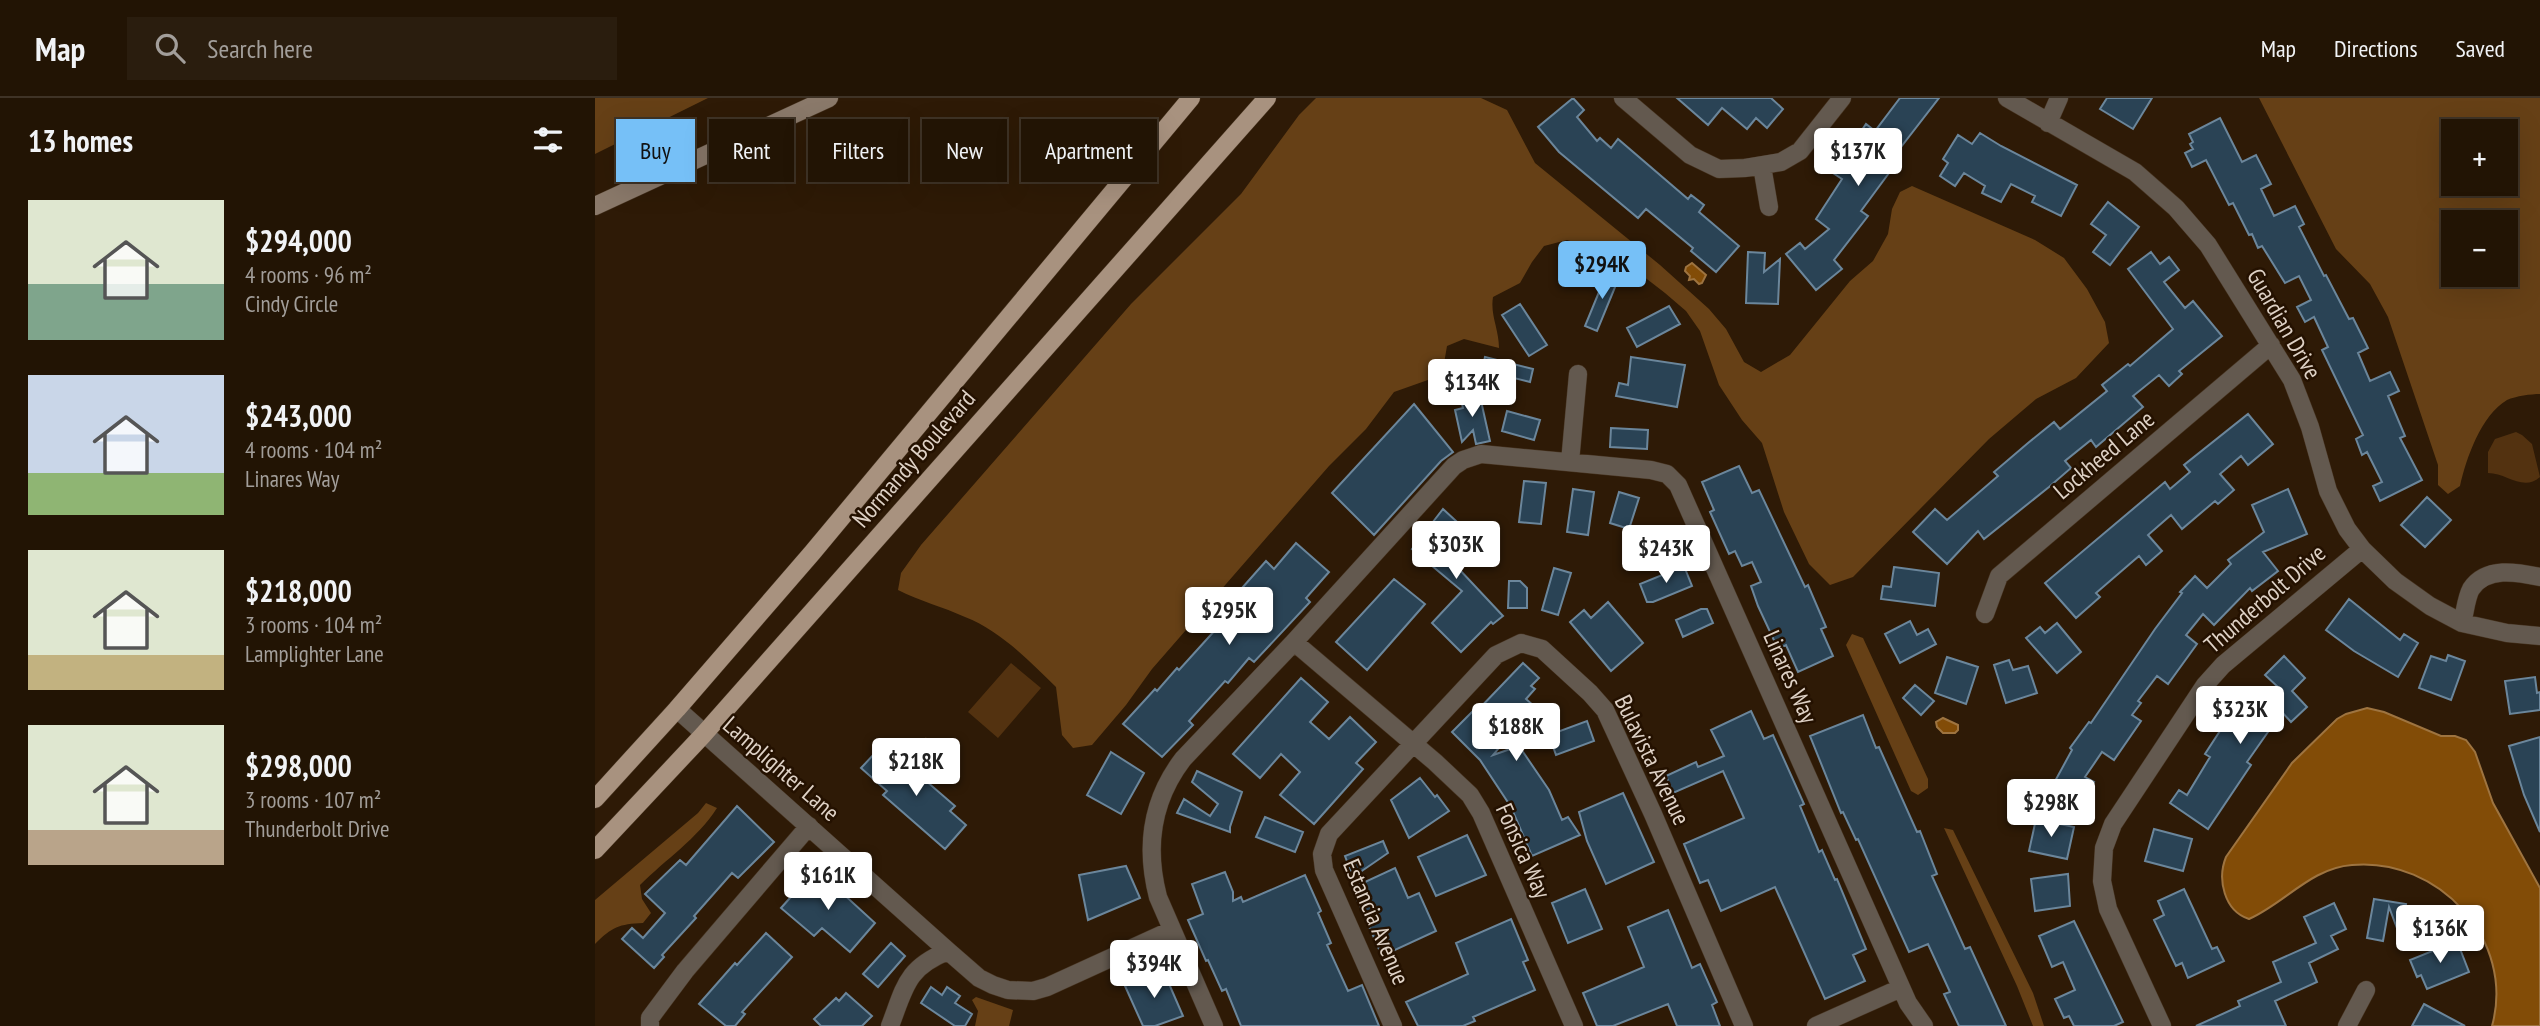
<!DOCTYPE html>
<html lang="en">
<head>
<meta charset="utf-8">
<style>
  :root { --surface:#221404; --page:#2a1d0e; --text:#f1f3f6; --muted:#a29e9a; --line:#3f3326; --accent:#76c0f7 }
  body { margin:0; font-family:"PT Sans Narrow",sans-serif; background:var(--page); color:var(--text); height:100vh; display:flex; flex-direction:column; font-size:26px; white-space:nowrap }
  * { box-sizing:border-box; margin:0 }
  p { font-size:23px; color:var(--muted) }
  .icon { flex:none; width:38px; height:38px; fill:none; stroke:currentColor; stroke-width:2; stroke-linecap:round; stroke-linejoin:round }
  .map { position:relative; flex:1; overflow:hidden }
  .drawer { display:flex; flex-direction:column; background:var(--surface); width:595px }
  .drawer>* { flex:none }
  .hud { position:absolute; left:21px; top:21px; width:665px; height:63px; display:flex; gap:14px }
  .buttons { position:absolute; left:1846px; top:21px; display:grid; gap:14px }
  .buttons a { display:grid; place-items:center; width:77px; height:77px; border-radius:0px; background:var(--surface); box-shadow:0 7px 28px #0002,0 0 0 2px var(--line); font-size:35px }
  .price { position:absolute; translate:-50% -60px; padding:0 16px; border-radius:7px; background:#fff; color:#222; font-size:23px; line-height:46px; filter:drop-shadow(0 2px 4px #0008) }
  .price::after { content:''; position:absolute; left:50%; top:42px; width:21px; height:16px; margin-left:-10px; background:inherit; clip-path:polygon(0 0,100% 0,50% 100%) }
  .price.current { background:var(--accent); color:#111 }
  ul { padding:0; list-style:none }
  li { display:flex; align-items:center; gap:21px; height:175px; padding:0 28px }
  li span { display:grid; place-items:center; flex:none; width:196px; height:140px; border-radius:0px; color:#555 }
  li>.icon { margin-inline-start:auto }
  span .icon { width:84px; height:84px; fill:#fffc; stroke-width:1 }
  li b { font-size:30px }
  h2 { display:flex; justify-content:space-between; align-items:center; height:84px; padding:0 28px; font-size:30px }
  .tag { padding:0 24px; border-radius:0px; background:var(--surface); box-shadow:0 7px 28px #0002,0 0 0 2px var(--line); font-size:24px; line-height:63px }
  .tag.current { background:var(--accent); color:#111 }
  header { display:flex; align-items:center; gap:42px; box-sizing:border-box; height:98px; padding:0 35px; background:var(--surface); border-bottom:2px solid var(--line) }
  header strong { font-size:33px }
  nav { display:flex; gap:38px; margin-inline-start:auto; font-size:24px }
  .search { width:490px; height:63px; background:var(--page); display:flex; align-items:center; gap:18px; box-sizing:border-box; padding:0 24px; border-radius:0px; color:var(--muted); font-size:26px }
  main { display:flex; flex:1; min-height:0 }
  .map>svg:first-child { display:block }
  .green { fill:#533210 }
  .forest { fill:#664016; fill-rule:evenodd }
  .water { fill:#824c07; stroke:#9e7440; stroke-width:2 }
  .building { fill:#2a4355; stroke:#6b869b; stroke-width:2 }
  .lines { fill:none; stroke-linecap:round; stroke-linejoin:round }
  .street-casing { stroke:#473421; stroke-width:19 }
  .secondary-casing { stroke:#473421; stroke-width:19 }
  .primary-casing { stroke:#473421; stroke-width:19 }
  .street { stroke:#63594f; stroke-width:18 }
  .secondary { stroke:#8a796a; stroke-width:18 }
  .primary { stroke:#a8927f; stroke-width:18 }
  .labels { text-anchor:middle; stroke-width:5; stroke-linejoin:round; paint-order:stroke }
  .street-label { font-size:24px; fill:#ded1c5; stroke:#241100 }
</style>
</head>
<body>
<header>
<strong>Map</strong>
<div class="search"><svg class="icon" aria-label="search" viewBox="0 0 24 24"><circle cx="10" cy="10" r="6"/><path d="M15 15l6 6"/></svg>Search here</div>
<nav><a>Map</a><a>Directions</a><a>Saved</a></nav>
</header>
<main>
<section class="drawer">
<h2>13 homes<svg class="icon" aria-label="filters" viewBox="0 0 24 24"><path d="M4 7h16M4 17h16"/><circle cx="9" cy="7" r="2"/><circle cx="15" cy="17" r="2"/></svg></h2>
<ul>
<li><span style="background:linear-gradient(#dfe7d0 60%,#7fa58c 0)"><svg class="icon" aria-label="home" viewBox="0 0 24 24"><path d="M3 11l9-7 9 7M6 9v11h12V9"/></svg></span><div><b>$294,000</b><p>4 rooms · 96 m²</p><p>Cindy Circle</p></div></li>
<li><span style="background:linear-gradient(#c9d6e8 70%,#8fb573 0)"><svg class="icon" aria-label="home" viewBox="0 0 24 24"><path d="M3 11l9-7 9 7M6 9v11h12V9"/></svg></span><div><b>$243,000</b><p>4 rooms · 104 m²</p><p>Linares Way</p></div></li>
<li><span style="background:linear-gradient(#dfe7d0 75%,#c2b280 0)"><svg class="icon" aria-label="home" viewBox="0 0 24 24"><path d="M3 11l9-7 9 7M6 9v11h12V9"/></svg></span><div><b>$218,000</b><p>3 rooms · 104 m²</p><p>Lamplighter Lane</p></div></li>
<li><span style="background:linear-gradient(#dfe7d0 75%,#b9a48a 0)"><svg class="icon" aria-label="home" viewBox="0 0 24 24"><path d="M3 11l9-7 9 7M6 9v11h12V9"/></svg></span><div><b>$298,000</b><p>3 rooms · 107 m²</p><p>Thunderbolt Drive</p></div></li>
</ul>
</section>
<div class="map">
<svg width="1945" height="928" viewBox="0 0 1945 928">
  <rect width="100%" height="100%" fill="#2e1a06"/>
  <path class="green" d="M1921 334 1927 337 1937 346 1945 379C1928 394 1912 375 1893 375V354L1900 341Z
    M416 565 446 590 403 640 373 614Z"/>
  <path class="forest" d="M0 0H113L0 56Z
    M721 0H886L912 12 940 65 1065 167 1114 211 1131 231 1149 264 1166 274 1195 257 1255 183 1278 163 1293 136 1297 111 1305 94 1317 88 1440 142 1469 160 1492 191 1510 224 1514 245 1481 280 1441 301 1394 341 1258 479 1235 487 1214 466 1189 414 1167 345 1147 322 1124 287 1105 233 1091 213 1070 195 1035 168 998 150 972 142 949 148 937 164 925 185 898 199C895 217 904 231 904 250L869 241 852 248 847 277 799 294 771 331 734 368 557 571 531 607 497 647 478 650 467 637 461 589C434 563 406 533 370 519 348 509 325 503 303 492L306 475 326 447 536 206 646 96 704 17Z
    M1664 0H1945V296C1936 296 1921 298 1912 302 1886 317 1871 361 1865 388L1853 396 1843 387V367L1793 219 1775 186 1741 151ZM1858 33H1911V86H1858ZM1858 124H1911V177H1858Z
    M1257 536 1268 540 1333 681V690L1323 697 1316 693 1251 547Z
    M111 705 122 710C102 741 71 761 45 787L47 801 56 815 48 825C24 826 17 829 0 846V802L103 715Z
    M1349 730 1358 732 1438 895 1449 928H1438L1422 888Z
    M381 899 418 912 414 928H380L383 913 377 902Z"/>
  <path class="water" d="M1097 165 1111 177 1107 185 1104 186 1099 181 1094 182 1095 178 1090 173 1091 169Z
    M1772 610 1789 614 1846 638H1860L1871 642 1880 654 1898 705 1945 790V928H1897C1921 842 1843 759 1757 767 1716 770 1690 805 1654 821 1629 813 1622 781 1631 759L1697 665 1742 621 1751 616Z
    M1348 620 1363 627V632L1360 635H1348L1342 629 1341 624Z
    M331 641 361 667 347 683 317 656Z"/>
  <path class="building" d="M978 0 989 12 982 19 1002 43 1005 40 1016 50 1023 41 1093 101 1096 97 1109 107 1104 114 1144 148 1121 174 1096 153 1098 150 1051 111 1043 120 964 54 943 29Z
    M1082 0H1176L1188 11 1172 30 1161 20 1152 31 1127 10 1113 27Z
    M1305 0H1344L1289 71 1294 75 1266 113 1273 118 1239 162 1247 171 1221 192 1191 156 1205 145 1210 151 1234 131 1221 121 1247 81 1238 75 1271 26 1280 33Z
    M1512 0H1557L1538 31 1505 11Z
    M1625 20 1647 64 1661 57 1676 86 1666 91 1679 118 1700 108 1709 126 1704 129 1729 178 1731 177 1754 221 1758 220 1773 250 1763 255 1775 283 1795 274 1804 293 1793 298 1810 338 1805 340 1827 382 1785 403 1778 388 1787 384 1772 354 1767 357 1761 341 1768 337 1727 252 1733 249 1719 219 1710 224 1702 209 1716 202 1704 178 1690 185 1667 148 1663 150 1657 136 1654 137 1638 105 1634 107 1611 62 1597 69 1590 55 1598 51 1595 46 1598 44 1594 36Z
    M1385 35 1406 48 1482 87 1466 118 1437 104 1440 98 1416 86 1406 104 1387 95 1390 88 1369 75 1360 88 1345 78 1353 65 1348 61 1363 37 1377 46Z
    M1513 104 1544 129 1515 167 1498 154 1511 137 1496 126Z
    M1153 154 1170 155 1169 174 1185 161 1183 206 1151 205Z
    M1556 154 1565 166 1574 159 1584 172 1569 184 1590 210 1598 203 1627 238 1584 273 1587 276 1574 288 1564 277 1538 298 1548 309 1501 349 1496 342 1470 363 1476 370 1454 389 1389 441 1383 433 1352 466 1318 434 1340 411 1352 422 1403 378 1399 374 1433 345 1459 324 1465 331 1512 293 1507 287 1533 266 1535 268 1578 231 1533 171Z
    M1013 172 1025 177 1002 233 990 228Z
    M925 206 952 247 934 258 907 217Z
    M1074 208 1085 226 1042 249 1032 230Z
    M890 259 938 271 935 284 887 272Z
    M1036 259 1090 267 1082 309 1021 298 1024 285 1033 287Z
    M884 294 895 343 881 346 878 332 867 344 860 312 868 310 865 298Z
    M819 306 858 354 846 363 779 437 737 395Z
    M912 313 945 322 939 342 907 333Z
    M1653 316 1678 346 1653 367 1646 358 1625 376 1639 392 1623 406 1620 403 1587 431 1576 417 1553 437 1567 453 1551 467 1544 458 1501 495 1505 499 1481 520 1450 485 1570 384 1575 391 1595 374 1589 367Z
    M1016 330 1053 332 1052 351 1015 349Z
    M1144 368 1157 395 1164 392 1210 489 1213 487 1231 529 1226 531 1238 558 1203 574 1191 547 1183 551 1163 508 1156 488 1166 484 1157 464 1147 468 1140 453 1134 456 1115 414 1119 412 1107 384Z
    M929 383 951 385 946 426 924 424Z
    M978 391 999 394 993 437 972 434Z
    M1693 391 1712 436 1668 454 1683 473 1657 493 1655 490 1619 527 1608 516 1591 537 1602 546 1573 586 1562 578 1543 603 1546 605 1537 617 1546 623 1519 662 1507 654 1490 679 1499 684 1484 712 1453 696 1477 652 1475 650 1494 624 1496 625 1560 531 1587 495 1585 494 1600 478 1612 490 1636 466 1633 462 1669 434 1657 407Z
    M1024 394 1044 400 1034 431 1015 425Z
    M1832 399 1856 422 1830 449 1806 427Z
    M848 411 886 446 863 470 908 518 898 526 896 524 866 554 837 525 867 493 817 451Z
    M701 445 734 474 711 500 715 504 659 564 654 560 633 585 630 583 594 623 598 627 567 659 528 626 560 591 562 593 582 570 584 572 622 530 616 525 671 463 679 471Z
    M1089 468 1097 488 1058 504H1052L1045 486Z
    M1299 469 1344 475 1340 508 1286 501 1288 488 1296 489Z
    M959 470 976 475 963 517 947 512Z
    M799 481 830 506 772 572 741 544Z
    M914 483H925L932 490V510H913Z
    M1754 501 1805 542 1809 536 1823 545 1803 579 1759 553 1731 532Z
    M1013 504 1048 545 1016 573 975 524 989 512 996 520Z
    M1106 511H1112L1118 525 1088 539 1081 522Z
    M1315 523 1322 537 1333 531 1341 546 1305 565 1290 536Z
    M1462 525 1486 554 1462 575 1431 540 1445 529 1450 535Z
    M1853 557 1870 563 1856 602 1824 590 1836 558 1851 563Z
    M1689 558 1710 580 1697 593 1712 609 1696 624 1687 614 1652 664 1656 667 1613 731 1575 705 1584 692 1592 697 1615 659 1610 656 1636 616 1644 623 1664 594 1672 601 1683 589 1670 577Z
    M1352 559 1383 569 1371 606 1340 595Z
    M1414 562 1418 572 1433 568 1442 595 1411 605 1399 567Z
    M928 565 944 580 936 588 940 591 931 601 939 608 898 657 924 648 954 692 967 722 973 719 985 737 937 758 916 709 885 662 857 634 880 611 882 613Z
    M1940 579 1942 595 1945 594V612L1915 616 1910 583Z
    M706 580 733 604 715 624 734 641 755 619 781 644 761 665 768 671 719 726 685 697 705 674 686 656 665 680 638 656Z
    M1320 587 1339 603 1326 617 1308 600Z
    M1156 613 1169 641 1178 637 1209 706 1205 708 1224 754 1227 752 1240 782 1242 781 1271 851 1258 857 1270 883 1230 901 1180 789 1126 813 1113 782 1105 785 1089 746 1149 720 1128 673 1078 695 1071 678 1101 664 1103 669 1129 658 1116 632Z
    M1268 617 1281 650 1284 649 1322 734 1325 733 1342 776 1337 778 1370 851 1375 849 1411 928H1364L1349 896 1355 894 1333 846 1314 854 1263 741 1261 742 1248 714 1246 715 1215 638Z
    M992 623 999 643 961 657 954 637Z
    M1945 639V734L1929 697 1914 648Z
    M282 653 295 664 301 657 360 708 355 713 371 727 350 751 288 697 292 693 266 670Z
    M516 654 549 675 526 716 492 697Z
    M602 673 647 694 635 729V734L582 715 589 701 615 718 623 706 597 684Z
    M825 680 840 699 842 697 854 713 814 740 796 702Z
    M1028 695 1059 764 1011 786 992 743 984 714Z
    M142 708 179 744 143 780 137 775 99 818 101 820 67 857 69 859 59 870 27 841 37 830 48 840 70 815 50 796 85 762 91 767Z
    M670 719 708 734 700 754 661 739Z
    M1441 721 1479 729 1472 761 1434 753Z
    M1559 731 1597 741 1588 773 1550 763Z
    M872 737 891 777 841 798 823 759Z
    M788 743 793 755 758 779 750 758Z
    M531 768 545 800 493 822 484 777Z
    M800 770 813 800 824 795 841 833 787 858 757 790Z
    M221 771 280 825 255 854 227 830 219 838 186 810Z
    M630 774 638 794V803L646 799 648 804 710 777 726 813 723 815 736 845 732 847 753 893 767 887 784 928H646L631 891 627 893 613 862 611 863 593 822 608 816 597 786Z
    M1473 776 1475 808 1440 813 1436 781Z
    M990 791 1007 831 973 845 957 805Z
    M1589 791 1617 851 1622 849 1629 863 1593 880 1587 865 1581 868 1559 822 1569 817 1563 803Z
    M1779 801 1811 806 1805 838 1794 809 1788 843 1772 840Z
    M1739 805 1751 831 1736 838 1743 851 1714 865 1722 884 1680 903 1691 928H1601L1645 908 1643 903 1686 884 1678 864 1721 845 1709 819Z
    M1073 812 1097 870 1105 866 1122 904 1117 907 1125 928H1082L1073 906 1018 928H1002L988 895 1049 869 1033 829Z
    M916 821 933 862 928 864 940 892 878 919 880 923 868 928H823L811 904 873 876 861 845Z
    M1479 823 1528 924 1519 928H1479L1474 918 1469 920 1460 901 1480 892 1468 864 1457 869 1444 838Z
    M171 835 197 859 147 914 150 916 140 928H131L104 906 140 865 142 867Z
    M1862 843 1874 874 1832 891 1826 877 1822 879 1815 862Z
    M296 845 310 858 283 889 268 876Z
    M568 872 588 918 560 928H548L530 888Z
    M336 889 347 897 352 889 365 898 360 905 377 916 370 928H360L326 905Z
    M251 895 277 918 267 928H226L219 921 241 900 244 903Z
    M1829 906 1870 928H1817Z"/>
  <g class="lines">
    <g class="street-casing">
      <path id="street" d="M1028 0 1095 57 1124 71 1150 70 1186 64 1205 53 1247 0
        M1412 0 1540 74 1581 110 1613 147 1697 282 1715 329 1733 393 1752 431 1767 451 1800 483 1835 508 1867 525 1912 535 1945 538
        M1453 25 1464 0
        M1167 68 1174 109
        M975 364 983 276
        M1390 516 1404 478 1676 247
        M1867 525C1870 515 1871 500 1876 491 1891 468 1922 474 1945 479
        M699 544 840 664 875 697 886 715 979 928
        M82 611 353 853 384 880 398 887 413 892 438 893 452 889 577 832
        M55 928V920L90 873 214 728
        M295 928C310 889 311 870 353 853
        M619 928 563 799C550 749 556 703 588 661L699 544 859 368 868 362 886 356 1056 372 1072 376 1083 387 1313 905 1329 928
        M798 928 729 772 727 756 734 736 901 557 926 545 947 551 995 595 1010 612 1058 716 1149 928
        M1221 928 1306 890
        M1567 928 1513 811 1507 783 1509 750 1518 726 1610 587 1628 567 1767 451
        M1752 928 1771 892"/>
    </g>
    <g class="secondary-casing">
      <path id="secondary" d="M0 108 234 0"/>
    </g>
    <g class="primary-casing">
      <path id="primary" d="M0 701 82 611 217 455 596 0
        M0 752 108 637 672 0"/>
    </g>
    <use href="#street" class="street"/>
    <use href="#secondary" class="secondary"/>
    <use href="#primary" class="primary"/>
  </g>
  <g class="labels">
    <g class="street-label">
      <text transform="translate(1689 226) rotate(60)" y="8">Guardian Drive</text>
      <text transform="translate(1509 357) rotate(-40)" y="8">Lockheed Lane</text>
      <text transform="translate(319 361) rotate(-49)" y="8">Normandy Boulevard</text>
      <text transform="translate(1670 501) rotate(-41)" y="8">Thunderbolt Drive</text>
      <text transform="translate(1195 579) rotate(66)" y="8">Linares Way</text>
      <text transform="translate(1057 662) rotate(64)" y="8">Bulavista Avenue</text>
      <text transform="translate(186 671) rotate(41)" y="8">Lamplighter Lane</text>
      <text transform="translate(928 753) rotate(66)" y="8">Fonsica Way</text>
      <text transform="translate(781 824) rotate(67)" y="8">Estancia Avenue</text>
    </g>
  </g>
</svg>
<div class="buttons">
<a>+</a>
<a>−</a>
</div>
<b class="price" style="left:1263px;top:90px">$137K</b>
<b class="price current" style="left:1007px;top:203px">$294K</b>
<b class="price" style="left:877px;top:321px">$134K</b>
<b class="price" style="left:861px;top:483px">$303K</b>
<b class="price" style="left:1071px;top:487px">$243K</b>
<b class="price" style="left:634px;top:549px">$295K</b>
<b class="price" style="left:1645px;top:648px">$323K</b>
<b class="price" style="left:921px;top:665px">$188K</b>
<b class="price" style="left:321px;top:700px">$218K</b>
<b class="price" style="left:1456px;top:741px">$298K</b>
<b class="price" style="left:233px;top:814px">$161K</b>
<b class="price" style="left:1845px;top:867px">$136K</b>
<b class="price" style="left:559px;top:902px">$394K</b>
<div class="hud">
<a class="tag current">Buy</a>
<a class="tag">Rent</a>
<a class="tag">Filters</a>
<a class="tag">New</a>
<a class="tag">Apartment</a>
</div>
</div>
</main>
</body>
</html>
